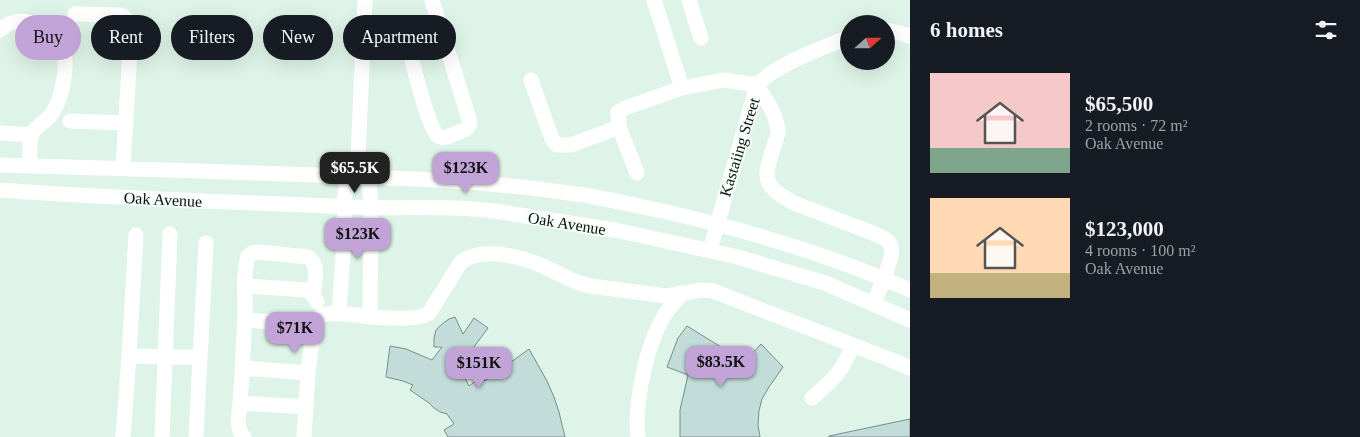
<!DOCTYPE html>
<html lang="en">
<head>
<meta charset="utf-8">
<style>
  :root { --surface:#171b24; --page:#242831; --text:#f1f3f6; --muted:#9ea1a6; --accent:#c2a3d8 }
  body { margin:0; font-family:Georgia,serif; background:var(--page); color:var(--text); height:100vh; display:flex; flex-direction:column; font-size:19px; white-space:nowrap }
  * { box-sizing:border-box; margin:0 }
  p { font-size:16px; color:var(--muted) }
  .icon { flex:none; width:28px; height:28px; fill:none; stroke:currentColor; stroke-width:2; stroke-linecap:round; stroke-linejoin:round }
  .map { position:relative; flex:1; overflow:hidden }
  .details { display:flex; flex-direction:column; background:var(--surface); width:450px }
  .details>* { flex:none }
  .hud { position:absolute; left:15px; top:15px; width:475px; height:45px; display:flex; gap:10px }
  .needle { width:32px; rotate:69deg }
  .fabs { position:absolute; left:840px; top:15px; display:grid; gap:10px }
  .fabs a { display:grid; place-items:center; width:55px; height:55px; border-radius:50%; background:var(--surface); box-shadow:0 5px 20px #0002; font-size:25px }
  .price { position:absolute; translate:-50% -42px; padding:0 11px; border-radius:10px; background:var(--accent); color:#111; font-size:16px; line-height:32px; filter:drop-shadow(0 1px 2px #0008) }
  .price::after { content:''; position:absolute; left:50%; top:30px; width:15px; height:11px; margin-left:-8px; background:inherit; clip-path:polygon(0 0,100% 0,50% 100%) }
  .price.selected { background:#222; color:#fff }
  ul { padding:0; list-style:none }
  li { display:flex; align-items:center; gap:15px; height:125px; padding:0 20px }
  li span { display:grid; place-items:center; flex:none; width:140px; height:100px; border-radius:0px; color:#555 }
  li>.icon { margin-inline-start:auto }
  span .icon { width:60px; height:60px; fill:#fffc; stroke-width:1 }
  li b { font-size:21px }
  h2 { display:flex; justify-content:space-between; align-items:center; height:60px; padding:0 20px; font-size:21px }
  .tag { padding:0 18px; border-radius:22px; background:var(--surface); box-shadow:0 5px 20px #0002; font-size:18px; line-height:45px }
  .tag.selected { background:var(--accent); color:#111 }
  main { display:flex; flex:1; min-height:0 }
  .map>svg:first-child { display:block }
  .building { fill:#c2dcda; stroke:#768e8c }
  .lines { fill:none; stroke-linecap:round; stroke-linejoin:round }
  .minor { stroke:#fff; stroke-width:15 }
  .labels { text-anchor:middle; stroke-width:4; stroke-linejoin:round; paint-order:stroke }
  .street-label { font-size:16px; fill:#0a110d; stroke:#f5fef9 }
</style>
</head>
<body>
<main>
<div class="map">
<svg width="910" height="437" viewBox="0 0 910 437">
  <rect width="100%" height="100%" fill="#dff4e8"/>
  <path class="building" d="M455 317 463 334 474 318 488 328 457 370 464 376 469 386 482 376 485 381 529 349 547 381 554 397 559 412 565 437H448L444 430 454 424 447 414 440 412 434 408 429 403 410 390 413 385 403 381 386 377 390 346 406 349 432 360 442 347H434V338L436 330 442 324 449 319Z
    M687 326 747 363 752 354 761 344 783 367 769 387 762 399 759 411 758 425 760 437H680V410L688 375 667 367 678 338Z
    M910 419V437H829V436Z"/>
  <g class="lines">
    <path class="minor" d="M432 0 470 122C469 130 463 130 457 133 451 135 444 140 438 136 428 128 411 56 407 41L410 37 439 23
      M689 0 701 38
      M75 14 121 15C128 18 129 26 131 33L123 168
      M0 30C9 22 21 19 32 23 41 26 59 43 63 52 69 67 61 102 51 115 45 122 36 126 32 134 29 142 30 157 30 165
      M886 30 896 32 910 36
      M531 80 552 139 557 145H571L619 127
      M682 88 724 80 757 85C766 100 778 116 778 133 775 144 768 162 767 172 765 188 783 197 794 203L875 234C881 237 889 239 891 246 895 256 878 292 874 303
      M70 121 126 123
      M0 133 32 135
      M0 165C105 168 211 171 316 175 403 178 490 181 576 194 605 198 633 205 662 211 747 230 830 255 910 290
      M364 169 369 177 371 207 370 317
      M637 173 619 127 618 112 625 108 682 88 654 0
      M0 190C119 199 238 202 357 207 405 209 454 205 501 212L620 231 734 256 825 283 910 320
      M710 250 757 85C778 63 821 49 849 37
      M245 286 307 290 314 296 317 302
      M339 313 345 227 344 206 347 176 358 156 365 0
      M245 320 314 325
      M129 356 200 357
      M243 368 308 373
      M812 398C834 379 842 372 853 345
      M240 403 306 407
      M123 437 129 356 136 235
      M162 437 170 234
      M196 437 206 243
      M244 437C235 429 239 414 240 404 242 373 244 342 245 310 245 292 243 274 248 256L253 253 259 252 308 257C320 265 315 282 313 295
      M304 437 308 373 314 325C315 321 317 318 321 316 331 311 345 314 356 315 372 317 418 322 429 313L461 262C484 245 528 258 551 270 565 276 576 284 591 286L666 296 702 290 713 291 889 359 910 368
      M638 437C634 405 646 348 662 320 667 309 675 301 684 293"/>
  </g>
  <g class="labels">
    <g class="street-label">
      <text transform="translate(739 147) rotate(-73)" y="6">Kastaiing Street</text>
      <text transform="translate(163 199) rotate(3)" y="6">Oak Avenue</text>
      <text transform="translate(567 223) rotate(9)" y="6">Oak Avenue</text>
    </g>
  </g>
</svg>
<div class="fabs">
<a><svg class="needle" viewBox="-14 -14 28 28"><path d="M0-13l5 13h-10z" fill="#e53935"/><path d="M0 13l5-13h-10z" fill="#9ea1a6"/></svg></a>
</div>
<b class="price selected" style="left:355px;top:194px">$65.5K</b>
<b class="price" style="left:466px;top:194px">$123K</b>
<b class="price" style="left:358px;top:260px">$123K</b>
<b class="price" style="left:295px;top:354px">$71K</b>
<b class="price" style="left:721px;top:388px">$83.5K</b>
<b class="price" style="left:479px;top:389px">$151K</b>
<div class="hud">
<a class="tag selected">Buy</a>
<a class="tag">Rent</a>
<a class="tag">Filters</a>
<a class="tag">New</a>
<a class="tag">Apartment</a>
</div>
</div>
<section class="details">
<h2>6 homes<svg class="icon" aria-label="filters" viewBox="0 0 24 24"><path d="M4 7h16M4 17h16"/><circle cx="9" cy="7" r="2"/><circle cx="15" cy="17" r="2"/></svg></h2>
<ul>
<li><span style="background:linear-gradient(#f6c9c9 75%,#7fa58c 0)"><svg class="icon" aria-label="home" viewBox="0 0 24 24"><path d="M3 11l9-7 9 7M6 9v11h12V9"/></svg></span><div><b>$65,500</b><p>2 rooms · 72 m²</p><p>Oak Avenue</p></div></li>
<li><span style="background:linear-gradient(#ffd9b3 75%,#c2b280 0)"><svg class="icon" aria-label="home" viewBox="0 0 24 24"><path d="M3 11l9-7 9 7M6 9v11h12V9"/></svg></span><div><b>$123,000</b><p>4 rooms · 100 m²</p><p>Oak Avenue</p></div></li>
</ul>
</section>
</main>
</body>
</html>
